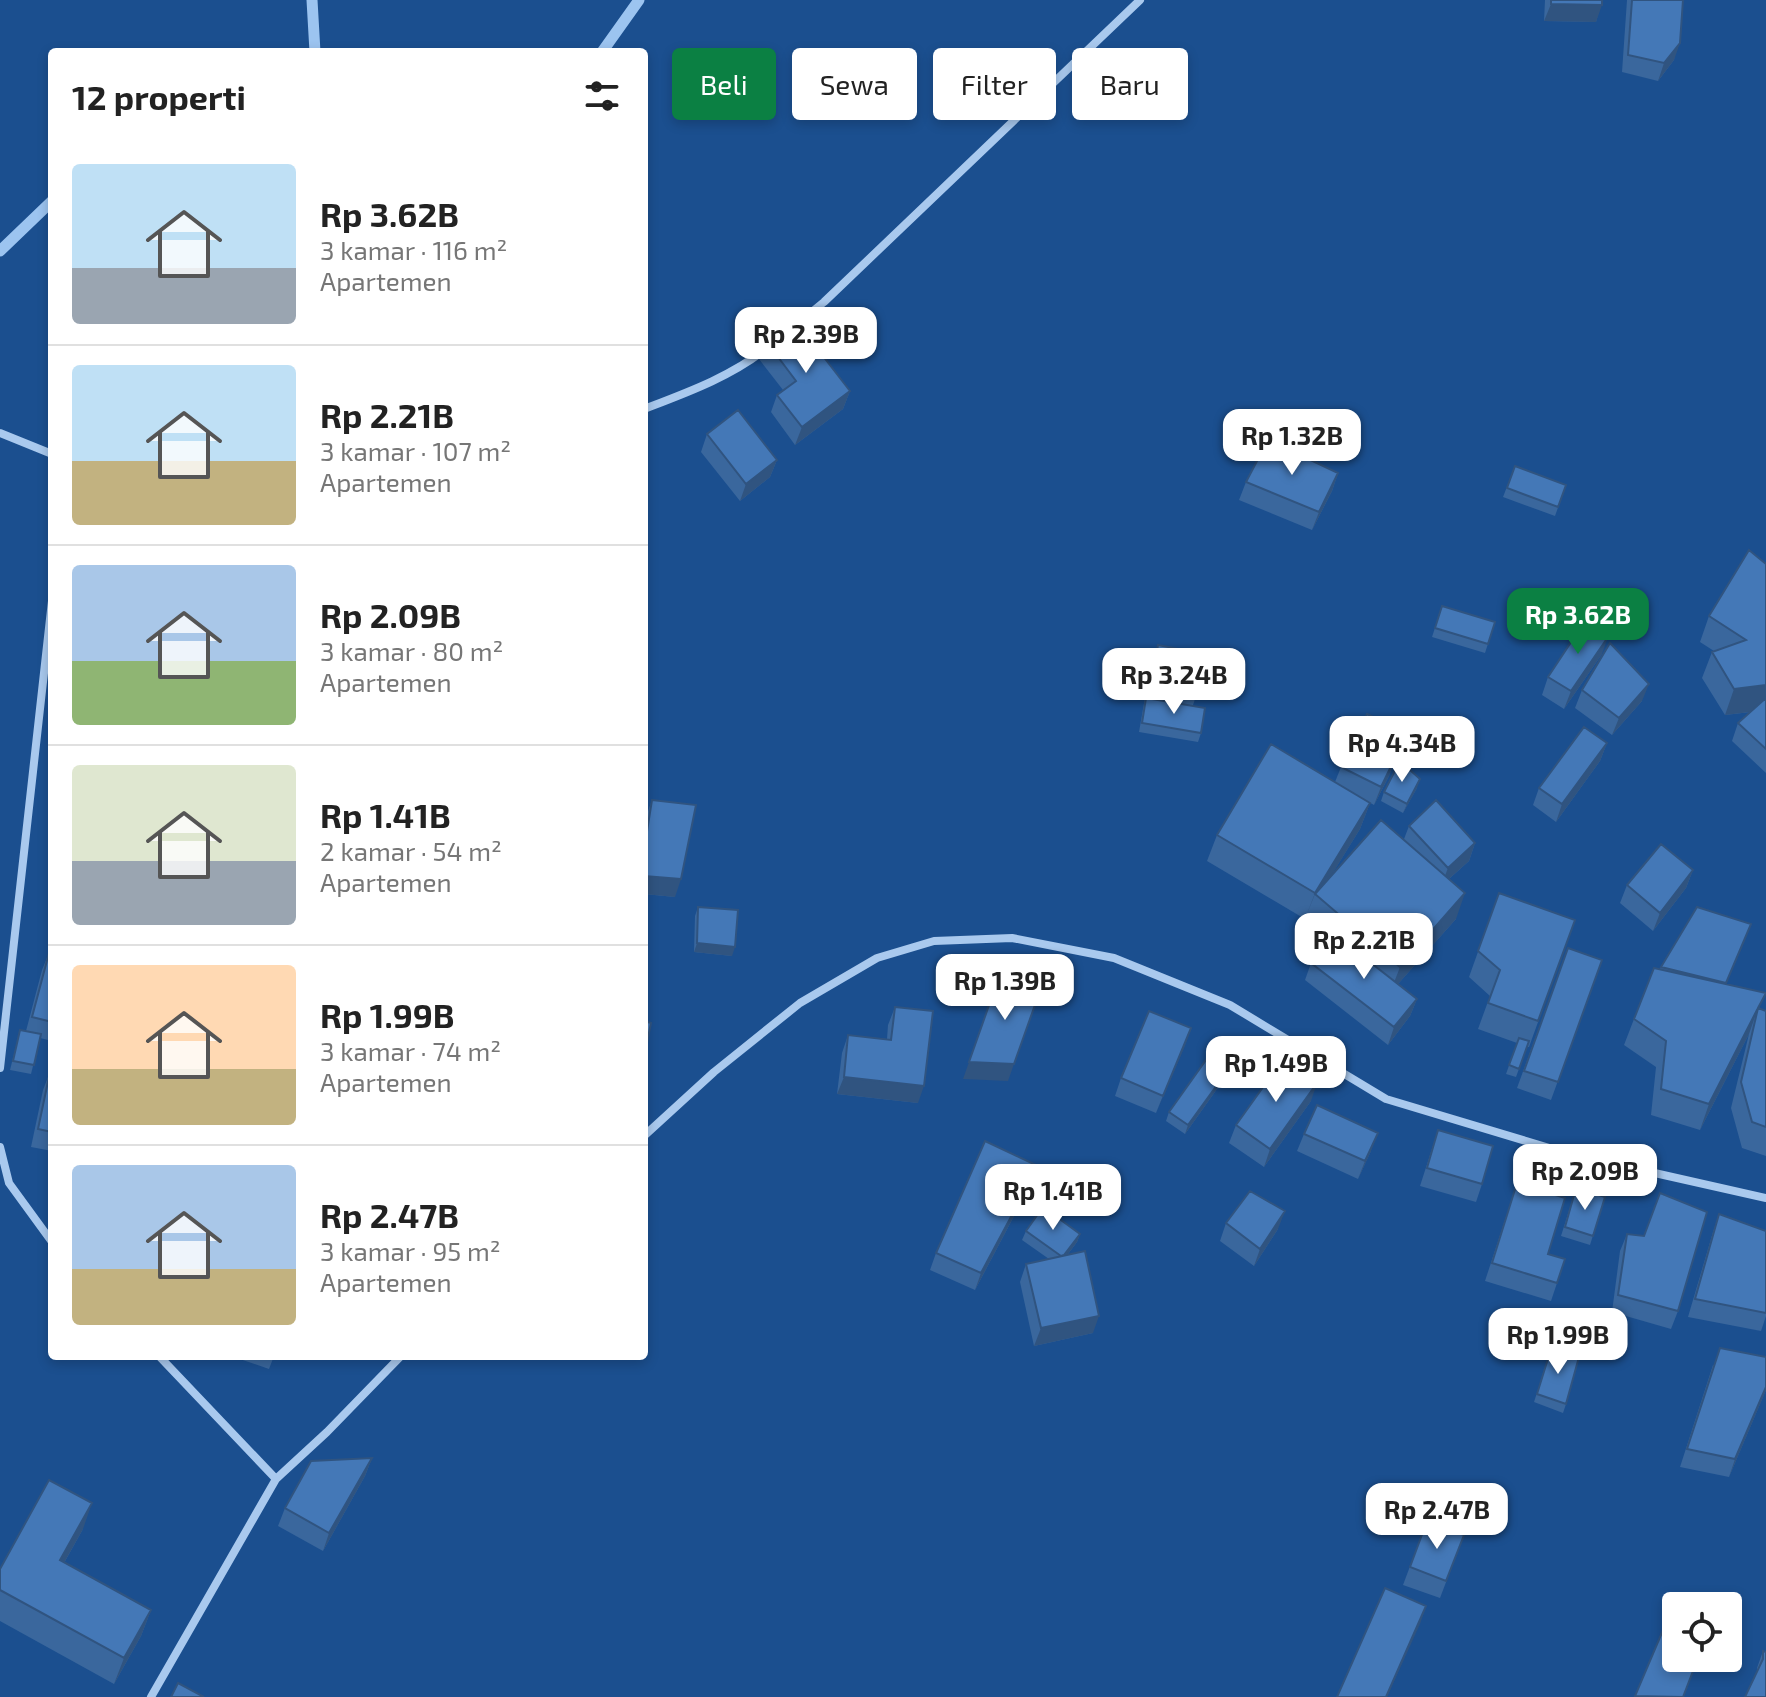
<!DOCTYPE html>
<html lang="id">
<head>
<meta charset="utf-8">
<style>
  :root { --surface:#fff; --page:#f6f6f6; --text:#222; --muted:#767676; --line:#e0e0e0; --accent:#0b8043 }
  body { margin:0; font-family:"Exo 2",sans-serif; background:var(--page); color:var(--text); height:100vh; display:flex; flex-direction:column; font-size:30px; white-space:nowrap }
  * { box-sizing:border-box; margin:0 }
  p { font-size:26px; color:var(--muted) }
  .icon { flex:none; width:44px; height:44px; fill:none; stroke:currentColor; stroke-width:2; stroke-linecap:round; stroke-linejoin:round }
  .map { position:relative; flex:1; overflow:hidden }
  .sheet { position:absolute; left:48px; top:48px; width:600px; height:1312px; display:flex; flex-direction:column; background:var(--surface); border-radius:8px; box-shadow:0 4px 12px #0003 }
  .sheet>* { flex:none }
  .banner { position:absolute; left:672px; top:48px; width:760px; height:72px; display:flex; gap:16px }
  .tools { position:absolute; left:1662px; top:1592px; display:grid; gap:16px }
  .tools a { display:grid; place-items:center; width:80px; height:80px; border-radius:8px; background:var(--surface); box-shadow:0 4px 12px #0003; font-size:40px }
  .price { position:absolute; translate:-50% -68px; padding:0 18px; border-radius:16px; background:#fff; color:#222; font-size:26px; line-height:52px; filter:drop-shadow(0 2px 4px #0008) }
  .price::after { content:''; position:absolute; left:50%; top:48px; width:24px; height:18px; margin-left:-12px; background:inherit; clip-path:polygon(0 0,100% 0,50% 100%) }
  .price.on { background:var(--accent); color:#fff }
  ul { padding:0; list-style:none }
  li { display:flex; align-items:center; gap:24px; height:200px; padding:0 24px }
  li+li { border-top:2px solid var(--line) }
  li span { display:grid; place-items:center; flex:none; width:224px; height:160px; border-radius:8px; color:#555 }
  li>.icon { margin-inline-start:auto }
  span .icon { width:96px; height:96px; fill:#fffc; stroke-width:1 }
  li b { font-size:34px }
  h2 { display:flex; justify-content:space-between; align-items:center; height:96px; padding:0 24px; font-size:34px }
  .tag { padding:0 28px; border-radius:8px; background:var(--surface); box-shadow:0 4px 12px #0003; font-size:28px; line-height:72px }
  .tag.on { background:var(--accent); color:#fff }
  .map>svg:first-child { display:block }
  .lines { fill:none; stroke-linecap:round; stroke-linejoin:round }
  .stream { stroke:#9cc4f0; stroke-width:11 }
  .minor { stroke:#a9c9ee; stroke-width:8 }
  .wall { fill:#3a679d }
  .shaded-wall { fill:#305480 }
  .building { fill:#4478b7; stroke:#305480; stroke-width:2 }
</style>
</head>
<body>
<div class="map">
<svg width="1766" height="1697" viewBox="0 0 1766 1697">
  <rect width="100%" height="100%" fill="#1b4f8f"/>
  <g class="lines">
    <path class="stream" d="M312 0 315 52
      M602 52 639 0
      M0 251 52 201"/>
    <path class="minor" d="M791 329 824 302 1140 0
      M644 409C686 393 733 376 768 347
      M0 433 52 454
      M0 1068 52 601
      M644 1136 714 1072 800 1003 877 958 934 941 1012 938 1114 958 1230 1005 1386 1099 1566 1153 1766 1198
      M0 1147 9 1183 52 1242
      M159 1356 276 1479
      M151 1697 276 1479 327 1432 401 1356"/>
  </g>
  <path class="wall" d="M1545 0H1602L1596 22 1544 21Z
    M1627 0H1683L1674 60 1658 81 1622 72Z
    M766 341 850 391 843 409 795 445 771 412 777 395 783 390 759 359Z
    M707 434 777 460 770 477 740 501 701 452Z
    M1515 466 1566 485 1555 516 1503 497Z
    M1338 473 1332 491 1312 530 1239 500 1246 482Z
    M1766 564V773L1732 741 1738 723 1751 712 1725 715 1702 678 1712 652 1714 651 1700 642 1709 616Z
    M1442 606 1495 622 1485 653 1432 637Z
    M1158 645 1197 693 1193 705 1201 733 1198 742 1139 732 1151 663Z
    M1602 654 1564 709 1542 695 1548 677Z
    M1582 690 1642 701 1612 735 1575 708Z
    M1399 730 1388 755 1395 758 1389 776 1374 805 1365 800 1370 803 1360 829 1332 874 1404 839 1409 826 1475 843 1469 861 1449 879 1456 919 1398 984 1417 999 1410 1016 1388 1045 1305 980 1311 963 1329 940 1305 920 1306 917 1305 919 1207 861 1217 835 1335 782 1341 767Z
    M1607 743 1600 761 1556 822 1533 805 1539 788Z
    M1417 788 1403 813 1381 801 1384 792Z
    M652 800 675 897 644 894V827L646 817Z
    M1693 870 1686 888 1653 931 1620 903 1627 885Z
    M1499 893 1575 920 1529 1047H1527L1516 1077 1506 1074 1517 1043 1478 1029 1490 996 1469 977Z
    M698 907 732 956 694 952 695 916Z
    M1751 924 1726 984 1761 1009 1766 1011V1156L1742 1148 1731 1108 1749 1034 1700 1130 1651 1115 1656 1067 1624 1045 1634 1019 1661 967Z
    M1568 948 1602 960 1551 1100 1517 1088Z
    M49 953 52 954V1041L40 1038 31 1074 10 1070 20 1030 26 1031 42 970Z
    M895 1007 918 1103 837 1094 842 1053 848 1035 887 1039 888 1025Z
    M1191 1028 1156 1113 1115 1096 1121 1078Z
    M50 1072 52 1073V1151L31 1147 43 1090Z
    M1222 1082 1185 1134 1166 1121 1169 1112Z
    M1311 1101 1264 1167 1229 1143 1236 1125Z
    M1438 1130 1482 1184 1476 1202 1420 1186Z
    M1304 1134 1371 1151 1358 1179 1297 1151Z
    M1517 1183 1548 1254 1557 1283 1551 1301 1485 1281Z
    M1031 1184 975 1290 930 1270 936 1253Z
    M1576 1188 1605 1197 1590 1245 1561 1236Z
    M1719 1214 1766 1231V1316L1761 1331 1688 1317 1713 1232Z
    M1226 1223 1278 1229 1254 1266 1220 1241Z
    M1026 1231 1080 1234 1077 1242 1068 1254 1093 1333 1034 1346 1020 1282 1026 1264 1049 1259 1022 1240Z
    M1627 1234 1678 1311 1671 1329 1612 1312 1620 1251Z
    M1551 1349 1566 1404 1563 1413 1534 1402Z
    M231 1356H274L269 1369Z
    M1713 1365 1766 1390 1729 1477 1680 1467Z
    M372 1458 365 1476 323 1551 278 1526 285 1508Z
    M1427 1521 1464 1535 1440 1598 1403 1585Z
    M83 1529 64 1563 151 1610 141 1636 114 1684 0 1621V1569Z
    M1763 1651 1766 1652 1757 1672V1668Z"/>
  <path class="shaded-wall" d="M1551 4 1602 5 1596 22 1544 21Z
    M1680 43 1674 60 1658 81 1664 63Z
    M850 391 843 409 795 445 802 427Z
    M777 460 770 477 740 501 746 484Z
    M1338 473 1332 491 1312 530 1319 512Z
    M1608 637 1602 654 1564 709 1571 691Z
    M1649 684 1642 701 1612 735 1619 718Z
    M1766 685V710L1725 715 1734 689Z
    M1399 730 1392 747 1380 771 1387 754Z
    M1607 743 1600 761 1556 822 1562 804Z
    M1395 758 1389 776 1374 805 1381 787Z
    M1420 779 1417 788 1403 813 1407 804Z
    M1370 803 1360 829 1318 897 1315 894 1305 919 1315 893Z
    M1475 843 1469 861 1441 886 1448 868Z
    M1693 870 1686 888 1653 931 1660 913Z
    M644 876 681 879 675 897 644 894Z
    M1465 893 1456 919 1390 993 1400 967Z
    M1751 924 1744 942 1719 1001 1726 983Z
    M697 943 735 947 732 956 694 952Z
    M1417 999 1410 1016 1388 1045 1394 1027Z
    M1758 1008 1749 1034 1700 1130 1709 1104Z
    M1191 1028 1185 1046 1156 1113Z
    M969 1062 1014 1064 1008 1081 963 1079Z
    M1225 1074 1222 1082 1185 1134 1188 1125Z
    M844 1077 924 1086 918 1103 837 1094Z
    M1317 1083 1311 1101 1264 1167 1270 1149Z
    M1378 1133 1371 1151 1358 1179 1365 1161Z
    M1038 1166 1031 1184 975 1290 981 1273Z
    M1285 1211 1278 1229 1254 1266 1260 1249Z
    M1080 1234 1077 1242 1059 1266 1063 1258Z
    M1099 1316 1093 1333 1034 1346 1041 1328Z
    M1766 1387V1390L1729 1477 1735 1459Z
    M372 1458 365 1476 323 1551 329 1533Z
    M92 1503 83 1529 51 1586 60 1560Z
    M1426 1606 1420 1624 1387 1697H1386Z
    M151 1610 141 1636 114 1684 124 1658Z"/>
  <path class="building" d="M1551 0H1602V5L1551 4Z
    M1632 0H1683L1680 43 1664 63 1628 55Z
    M795 320 850 391 802 427 777 395 796 381 766 341Z
    M738 410 777 460 746 484 707 434Z
    M1268 440 1338 473 1319 512 1246 482Z
    M1515 466 1566 485 1558 507 1507 488Z
    M1749 550 1766 564V685L1734 689 1712 652 1746 640 1709 616Z
    M1442 606 1495 622 1488 644 1435 628Z
    M1585 621 1608 637 1571 691 1548 677Z
    M1610 643 1649 684 1619 718 1582 690Z
    M1158 645 1204 654 1197 693 1151 684Z
    M1146 698 1205 708 1201 733 1142 723Z
    M1766 698V749L1738 723Z
    M1367 714 1399 730 1387 754 1395 758 1381 787 1341 767Z
    M1584 727 1607 743 1562 804 1539 788Z
    M1271 744 1370 803 1315 893 1217 835Z
    M1400 761 1420 779 1407 804 1384 792Z
    M652 800 696 805 681 879 644 876V850Z
    M1436 800 1475 843 1448 868 1409 826Z
    M1381 820 1465 893 1400 967 1315 894Z
    M1661 844 1693 870 1660 913 1627 885Z
    M1499 893 1575 920 1538 1021 1488 1003 1500 970 1478 951Z
    M698 907 738 910 735 947 697 943Z
    M1697 907 1751 924 1726 983 1661 967Z
    M1334 934 1417 999 1394 1027 1311 963Z
    M1568 948 1602 960 1558 1082 1524 1071Z
    M49 953 52 954V1022L32 1017Z
    M1654 968 1766 993 1758 1008 1766 1011V1127L1752 1122 1741 1082 1758 1008 1709 1104 1661 1089 1666 1041 1634 1019Z
    M1000 974 1041 988 1014 1064 969 1062Z
    M895 1007 933 1011 924 1086 844 1077 848 1035 891 1040Z
    M1149 1011 1191 1028 1163 1096 1121 1078Z
    M644 1021 651 1023 644 1057Z
    M20 1030 41 1034 34 1065 13 1061Z
    M1519 1038 1529 1041 1519 1069 1509 1065Z
    M1283 1059 1317 1083 1270 1149 1236 1125Z
    M1206 1060 1225 1074 1188 1125 1169 1112Z
    M50 1072 52 1073V1132L38 1129Z
    M1317 1105 1378 1133 1365 1161 1304 1134Z
    M1438 1130 1493 1146 1482 1184 1427 1168Z
    M985 1141 1038 1166 981 1273 936 1253Z
    M1517 1183 1565 1198 1548 1254 1565 1259 1557 1283 1492 1263Z
    M1576 1188 1605 1197 1593 1236 1565 1227Z
    M1250 1191 1285 1211 1260 1249 1226 1223Z
    M1660 1193 1707 1212 1678 1311 1618 1295 1627 1234 1644 1236Z
    M1043 1207 1080 1234 1064 1255 1061 1256 1026 1231Z
    M1719 1214 1766 1231V1313L1695 1299Z
    M1085 1251 1099 1316 1041 1328 1026 1264Z
    M1720 1348 1766 1357V1387L1735 1459 1687 1449Z
    M1551 1349 1579 1357 1566 1404 1537 1394Z
    M372 1458 329 1533 285 1508 311 1461Z
    M49 1480 92 1503 60 1560 151 1610 124 1658 0 1590V1569Z
    M1427 1521 1464 1535 1446 1581 1410 1567Z
    M1385 1588 1426 1606 1386 1697H1337Z
    M1669 1616 1676 1618V1658H1698L1683 1697 1635 1696Z
    M1763 1651 1766 1652V1697H1745L1763 1659Z
    M178 1683 204 1697H171Z"/>
</svg>
<div class="tools">
<a><svg class="icon" aria-label="locate" viewBox="0 0 24 24"><circle cx="12" cy="12" r="6"/><path d="M12 2v4M12 18v4M2 12h4M18 12h4"/></svg></a>
</div>
<b class="price" style="left:806px;top:375px">Rp 2.39B</b>
<b class="price" style="left:1292px;top:477px">Rp 1.32B</b>
<b class="price on" style="left:1578px;top:656px">Rp 3.62B</b>
<b class="price" style="left:1174px;top:716px">Rp 3.24B</b>
<b class="price" style="left:1402px;top:784px">Rp 4.34B</b>
<b class="price" style="left:1364px;top:981px">Rp 2.21B</b>
<b class="price" style="left:1005px;top:1022px">Rp 1.39B</b>
<b class="price" style="left:1276px;top:1104px">Rp 1.49B</b>
<b class="price" style="left:1585px;top:1212px">Rp 2.09B</b>
<b class="price" style="left:1053px;top:1232px">Rp 1.41B</b>
<b class="price" style="left:1558px;top:1376px">Rp 1.99B</b>
<b class="price" style="left:1437px;top:1551px">Rp 2.47B</b>
<div class="banner">
<a class="tag on">Beli</a>
<a class="tag">Sewa</a>
<a class="tag">Filter</a>
<a class="tag">Baru</a>
</div>
<section class="sheet">
<h2>12 properti<svg class="icon" aria-label="filters" viewBox="0 0 24 24"><path d="M4 7h16M4 17h16"/><circle cx="9" cy="7" r="2"/><circle cx="15" cy="17" r="2"/></svg></h2>
<ul>
<li><span style="background:linear-gradient(#bfe0f5 65%,#9aa5b1 0)"><svg class="icon" aria-label="home" viewBox="0 0 24 24"><path d="M3 11l9-7 9 7M6 9v11h12V9"/></svg></span><div><b>Rp 3.62B</b><p>3 kamar · 116 m²</p><p>Apartemen</p></div></li>
<li><span style="background:linear-gradient(#bfe0f5 60%,#c2b280 0)"><svg class="icon" aria-label="home" viewBox="0 0 24 24"><path d="M3 11l9-7 9 7M6 9v11h12V9"/></svg></span><div><b>Rp 2.21B</b><p>3 kamar · 107 m²</p><p>Apartemen</p></div></li>
<li><span style="background:linear-gradient(#a9c7e8 60%,#8fb573 0)"><svg class="icon" aria-label="home" viewBox="0 0 24 24"><path d="M3 11l9-7 9 7M6 9v11h12V9"/></svg></span><div><b>Rp 2.09B</b><p>3 kamar · 80 m²</p><p>Apartemen</p></div></li>
<li><span style="background:linear-gradient(#dfe7d0 60%,#9aa5b1 0)"><svg class="icon" aria-label="home" viewBox="0 0 24 24"><path d="M3 11l9-7 9 7M6 9v11h12V9"/></svg></span><div><b>Rp 1.41B</b><p>2 kamar · 54 m²</p><p>Apartemen</p></div></li>
<li><span style="background:linear-gradient(#ffd9b3 65%,#c2b280 0)"><svg class="icon" aria-label="home" viewBox="0 0 24 24"><path d="M3 11l9-7 9 7M6 9v11h12V9"/></svg></span><div><b>Rp 1.99B</b><p>3 kamar · 74 m²</p><p>Apartemen</p></div></li>
<li><span style="background:linear-gradient(#a9c7e8 65%,#c2b280 0)"><svg class="icon" aria-label="home" viewBox="0 0 24 24"><path d="M3 11l9-7 9 7M6 9v11h12V9"/></svg></span><div><b>Rp 2.47B</b><p>3 kamar · 95 m²</p><p>Apartemen</p></div></li>
</ul>
</section>
</div>
</body>
</html>
